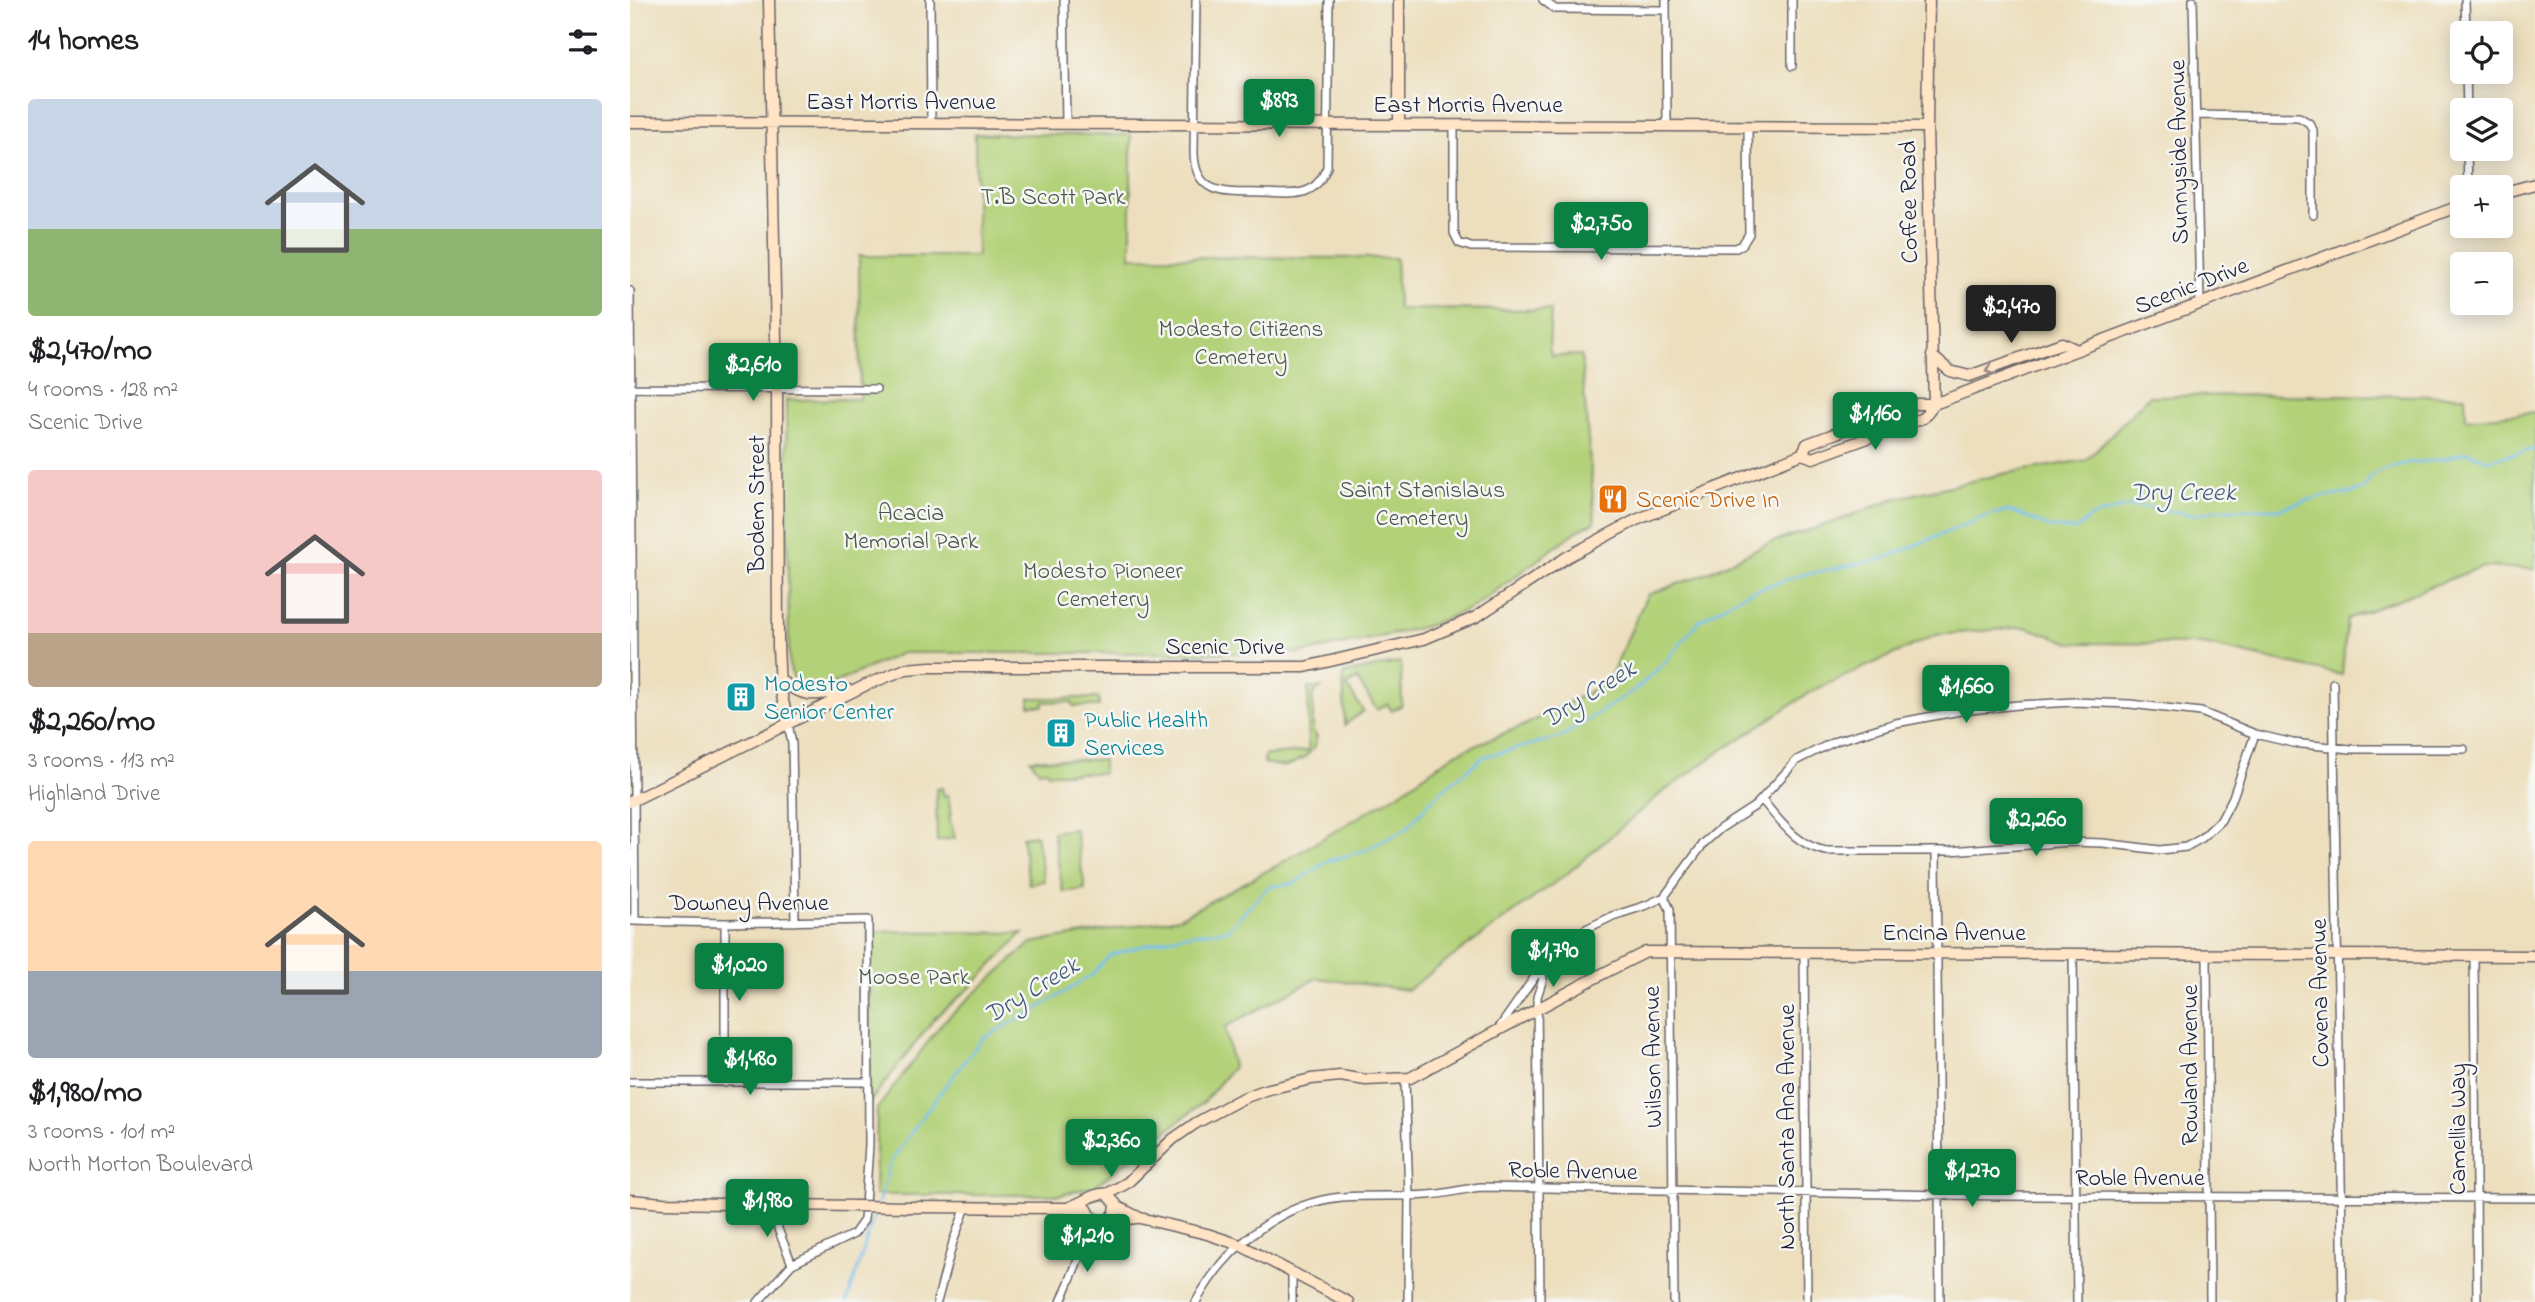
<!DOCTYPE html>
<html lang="en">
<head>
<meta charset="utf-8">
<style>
  :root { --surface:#fff; --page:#f6f6f6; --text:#202124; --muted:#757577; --accent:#0b8043 }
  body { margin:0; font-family:"Indie Flower",sans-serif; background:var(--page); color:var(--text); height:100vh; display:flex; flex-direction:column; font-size:26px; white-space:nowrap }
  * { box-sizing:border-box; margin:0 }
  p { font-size:23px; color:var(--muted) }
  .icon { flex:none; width:38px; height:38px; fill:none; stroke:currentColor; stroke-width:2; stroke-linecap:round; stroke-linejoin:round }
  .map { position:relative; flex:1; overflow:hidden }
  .sheet { display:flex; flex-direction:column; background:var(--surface); width:630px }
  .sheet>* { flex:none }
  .buttons { position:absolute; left:1820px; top:21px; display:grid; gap:14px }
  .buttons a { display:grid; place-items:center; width:63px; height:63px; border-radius:7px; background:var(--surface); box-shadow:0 4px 18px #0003; font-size:35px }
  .price { position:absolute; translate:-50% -60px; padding:0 16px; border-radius:7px; background:var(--accent); color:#fff; font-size:23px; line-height:46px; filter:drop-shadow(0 2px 4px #0008) }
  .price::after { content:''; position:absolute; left:50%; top:42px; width:21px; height:16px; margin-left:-10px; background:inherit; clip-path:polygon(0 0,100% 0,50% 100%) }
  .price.selected { background:#222; color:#fff }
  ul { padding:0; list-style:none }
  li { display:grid; align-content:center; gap:14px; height:371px; padding:0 28px }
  li span { display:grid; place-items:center; height:217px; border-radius:7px; color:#555 }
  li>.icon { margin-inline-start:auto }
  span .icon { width:126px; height:126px; fill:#fffc; stroke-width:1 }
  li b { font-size:30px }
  h2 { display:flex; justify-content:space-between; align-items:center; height:84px; padding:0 28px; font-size:30px }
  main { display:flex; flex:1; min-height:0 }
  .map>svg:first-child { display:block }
  .green { fill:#b2d178; stroke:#6a7a5a; stroke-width:2 }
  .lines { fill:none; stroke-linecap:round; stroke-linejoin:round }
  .stream { stroke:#79bff0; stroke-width:2.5 }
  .street-casing { stroke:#696468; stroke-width:10 }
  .secondary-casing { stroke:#696468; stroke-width:13 }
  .street { stroke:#fff; stroke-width:7 }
  .secondary { stroke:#ffe4c6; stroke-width:10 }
  .secondary-bridge-casing { stroke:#696468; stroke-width:13; stroke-linecap:butt }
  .secondary-bridge { stroke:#ffe4c6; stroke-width:10 }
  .oneway { stroke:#9c8d87 }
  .labels { text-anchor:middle; stroke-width:5; stroke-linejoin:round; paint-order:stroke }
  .street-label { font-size:24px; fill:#22223b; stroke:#f6f6f2 }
  .park-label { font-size:24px; fill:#4d574d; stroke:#f6f6f2 }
  .food-label { font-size:24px; fill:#c56008; stroke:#f6f6f2; text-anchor:start }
  .culture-label { font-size:24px; fill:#0d838f; stroke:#f6f6f2; text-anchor:start }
  .water-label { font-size:26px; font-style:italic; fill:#40597a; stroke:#f6f6f2 }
</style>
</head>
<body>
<main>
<section class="sheet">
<h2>14 homes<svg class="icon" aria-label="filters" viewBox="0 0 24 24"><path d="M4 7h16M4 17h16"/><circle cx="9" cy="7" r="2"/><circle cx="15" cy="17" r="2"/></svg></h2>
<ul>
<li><span style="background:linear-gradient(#c9d6e8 60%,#8fb573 0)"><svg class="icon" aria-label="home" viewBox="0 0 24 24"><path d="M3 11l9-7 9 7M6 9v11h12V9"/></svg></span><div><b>$2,470/mo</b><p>4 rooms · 128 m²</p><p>Scenic Drive</p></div></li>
<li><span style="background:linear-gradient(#f6c9c9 75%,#b9a48a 0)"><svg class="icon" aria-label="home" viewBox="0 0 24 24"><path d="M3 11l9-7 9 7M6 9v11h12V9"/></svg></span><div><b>$2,260/mo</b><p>3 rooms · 113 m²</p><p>Highland Drive</p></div></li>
<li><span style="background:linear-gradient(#ffd9b3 60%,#9aa5b1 0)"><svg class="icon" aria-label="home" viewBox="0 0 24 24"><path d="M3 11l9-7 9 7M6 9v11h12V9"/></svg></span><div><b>$1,980/mo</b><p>3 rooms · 101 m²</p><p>North Morton Boulevard</p></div></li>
</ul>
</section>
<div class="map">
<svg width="1905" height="1302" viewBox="0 0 1905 1302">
  <rect width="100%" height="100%" fill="#f6f6f2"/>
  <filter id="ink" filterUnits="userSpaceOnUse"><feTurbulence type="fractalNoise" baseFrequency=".0143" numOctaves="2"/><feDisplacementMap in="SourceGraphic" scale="14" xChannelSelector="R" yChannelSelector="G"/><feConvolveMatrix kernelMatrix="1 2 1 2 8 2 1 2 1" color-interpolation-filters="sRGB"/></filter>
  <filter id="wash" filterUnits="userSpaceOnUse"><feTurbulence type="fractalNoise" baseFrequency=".00686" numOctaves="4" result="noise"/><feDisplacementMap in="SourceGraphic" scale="28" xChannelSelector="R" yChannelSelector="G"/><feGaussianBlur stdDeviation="1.57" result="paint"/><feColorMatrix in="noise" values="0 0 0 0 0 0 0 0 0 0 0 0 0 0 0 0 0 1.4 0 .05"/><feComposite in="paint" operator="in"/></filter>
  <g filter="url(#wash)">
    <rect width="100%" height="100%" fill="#eddfbd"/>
    <path class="green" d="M345 134 501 135V257L766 258 768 309 921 310 919 348 922 356 951 355 965 522 947 531 845 606 800 625 764 634 671 653H272L191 689C171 691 164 685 159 665L156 400 230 399 229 256H347Z
      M1675 395 1835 396 1836 419 1905 412V569L1851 567 1717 619 1712 675 1573 644 1441 643 1396 627 1306 635 1182 691 1082 757 1029 795 938 873 777 990 687 978 595 1027 603 1067 575 1101 465 1186 430 1195H245L247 1109 313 1022 401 943 549 918 646 866 766 795 826 753 895 725 978 682 1017 595 1075 574 1137 544 1204 522 1263 499 1377 473 1456 460 1519 396Z
      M771 662 772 705 762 711 757 704 747 710 727 679 717 686 733 711 715 725 713 674Z
      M678 688H691L683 694V732L687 737 683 749 672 760 670 759C656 770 651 766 634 763L635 755C650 755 663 752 678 751Z
      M400 698H469V706H443L442 702H414L413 706H400Z
      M400 759 473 760V773H418L417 770 409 771Z
      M312 788 314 796 318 795 321 815 319 816 325 838 307 841 306 789Z
      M445 829 455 889 433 892 423 832Z
      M406 835 414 881 399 884 392 837Z
      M239 931 393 933 341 987 305 1018 239 1103Z"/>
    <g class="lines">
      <path class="stream" d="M248 1203 261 1161 306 1098 353 1038 409 1008 462 975 480 955 552 935 597 930 638 887 665 883 698 861 733 851 775 830 803 798 853 757 931 737 1009 687 1037 660 1069 621 1114 594 1167 576 1252 559 1361 514 1380 511 1420 527 1445 530 1461 517 1500 506 1527 508 1563 515 1590 509H1649L1689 497 1717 494 1733 489 1741 477 1753 470 1776 463 1810 460 1836 452 1858 460 1905 449
        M217 1302 246 1210"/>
    </g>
  </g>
  <g filter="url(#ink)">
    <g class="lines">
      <g class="street-casing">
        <path id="street" d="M300 0 301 122
          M434 0 436 123
          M566 0 564 153C565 198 599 192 633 193 646 193 663 196 676 191 687 187 693 177 697 167L699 0
          M913 0 925 9 1036 10
          M1036 0 1037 126
          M1563 0 1570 303
          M1835 0 1836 33
          M1162 66V0
          M1836 72 1837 110
          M1567 115 1669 117 1679 123 1683 130V215
          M824 125V233L829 243 841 247 1106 248 1112 245 1119 234 1118 126
          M1837 149 1838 187
          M0 291 5 921
          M0 388 246 389
          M1703 683 1713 1302
          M158 723 162 744 165 922
          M1132 800C1151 822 1166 845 1196 851H1320L1440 842 1473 843 1530 850 1556 847 1572 838 1591 820 1603 797 1625 734
          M1306 851 1310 1302
          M1034 897 1040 909 1044 1302
          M0 921 95 923 238 920 239 1145 234 1220 224 1234 162 1264 128 1302
          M95 923V1083
          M1174 952 1177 1302
          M1443 954 1447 1302
          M1577 954 1580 1302
          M1844 955 1847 1302
          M869 1028 906 975 912 973 934 947 956 929 983 916 1017 905 1034 897 1074 843 1091 828 1125 806 1167 760 1206 741 1266 723 1330 711 1388 705 1444 702 1500 704 1571 712 1625 734 1663 743 1720 749H1834
          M775 1079 779 1196 778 1302
          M0 1082H239
          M145 1206 148 1229 162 1264
          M307 1302 323 1242 336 1207
          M431 1302 457 1238 459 1215
          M566 1302C595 1248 649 1203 712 1197 741 1195 770 1197 798 1195 816 1194 833 1189 851 1187L1376 1196 1905 1198
          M662 1302V1275
          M910 1302 907 997 913 979 912 973"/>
      </g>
      <g class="secondary-casing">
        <path id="secondary" d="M139 0 147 389 148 647 150 687 158 723
          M769 0V125
          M1299 0 1297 127 1304 404
          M0 122 1297 127
          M1871 193 1905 184
          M1302 356 1320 371 1339 376 1432 343 1447 350
          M1172 454 1183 458 1293 418 1304 404
          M149 679C174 700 188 695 218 690
          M0 802 236 685 276 669 300 667H675L794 639 846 617 937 557 1006 520 1172 454 1177 444 1284 404H1304L1832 205
          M477 1194 497 1183 543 1139 566 1123 611 1099 635 1090 681 1079 710 1076 736 1080 780 1078 974 973 1016 952 1905 956
          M0 1200 33 1203 225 1206
          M486 1206 510 1218 577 1234 610 1245 718 1302
          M277 1207 434 1208 458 1212
          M437 1208C451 1204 464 1192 477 1194L486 1204 485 1213 479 1220
          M457 1209C464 1229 489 1219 507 1218"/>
      </g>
      <use href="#street" class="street"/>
      <use href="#secondary" class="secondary"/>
      <g class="secondary-bridge-casing">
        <path id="secondary-bridge" d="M225 1206 277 1207"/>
      </g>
      <use href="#secondary-bridge" class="secondary-bridge"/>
    </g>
    <defs><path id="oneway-chevron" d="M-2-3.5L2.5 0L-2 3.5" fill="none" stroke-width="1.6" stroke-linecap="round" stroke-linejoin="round" transform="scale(1.75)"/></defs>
    <use class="oneway" href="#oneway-chevron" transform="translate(1360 370) rotate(160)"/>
  </g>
  <defs>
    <g id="restaurant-square" transform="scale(1.575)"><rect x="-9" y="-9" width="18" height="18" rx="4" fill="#e8710a" stroke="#f6f6f2"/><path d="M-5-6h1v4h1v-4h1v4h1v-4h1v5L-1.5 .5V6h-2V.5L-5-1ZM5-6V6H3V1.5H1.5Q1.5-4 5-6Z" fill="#fff"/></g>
    <g id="building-square" transform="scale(1.575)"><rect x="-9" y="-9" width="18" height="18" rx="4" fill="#0f9aa8" stroke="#f6f6f2"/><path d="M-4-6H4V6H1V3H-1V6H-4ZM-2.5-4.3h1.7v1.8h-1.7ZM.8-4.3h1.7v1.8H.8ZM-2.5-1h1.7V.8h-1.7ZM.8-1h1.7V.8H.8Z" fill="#fff"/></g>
  </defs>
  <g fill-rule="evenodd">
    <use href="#restaurant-square" x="983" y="499"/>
    <use href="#building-square" x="111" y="697"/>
    <use href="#building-square" x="431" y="733"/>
  </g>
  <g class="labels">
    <g class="street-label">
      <text x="271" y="109">East Morris Avenue</text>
      <text x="838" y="112">East Morris Avenue</text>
      <text transform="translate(1548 152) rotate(-91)" y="8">Sunnyside Avenue</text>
      <text transform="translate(1278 202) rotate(-91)" y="8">Coffee Road</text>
      <text transform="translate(1561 285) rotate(-21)" y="8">Scenic Drive</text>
      <text transform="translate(126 504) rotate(-90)" y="8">Bodem Street</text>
      <text x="595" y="654">Scenic Drive</text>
      <text x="119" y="910">Downey Avenue</text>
      <text x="1324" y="940">Encina Avenue</text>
      <text transform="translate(1689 993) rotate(-91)" y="8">Covena Avenue</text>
      <text transform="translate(1022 1057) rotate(-91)" y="8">Wilson Avenue</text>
      <text transform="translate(1559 1065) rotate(-90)" y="8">Rowland Avenue</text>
      <text transform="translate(1156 1127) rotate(-90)" y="8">North Santa Ana Avenue</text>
      <text transform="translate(1827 1129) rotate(-90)" y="8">Camellia Way</text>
      <text transform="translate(943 1170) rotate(1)" y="8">Roble Avenue</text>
      <text x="1510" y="1185">Roble Avenue</text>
    </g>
    <g class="park-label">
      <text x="423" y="204">T.B Scott Park</text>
      <text x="611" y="336">Modesto Citizens<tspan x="611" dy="28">Cemetery</tspan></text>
      <text x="792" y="497">Saint Stanislaus<tspan x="792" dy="28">Cemetery</tspan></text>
      <text x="281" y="520">Acacia<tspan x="281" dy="28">Memorial Park</tspan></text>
      <text x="473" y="578">Modesto Pioneer<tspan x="473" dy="28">Cemetery</tspan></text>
      <text x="284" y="984">Moose Park</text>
    </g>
    <g class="food-label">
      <text x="1006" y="507">Scenic Drive In</text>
    </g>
    <g class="culture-label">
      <text x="134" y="691">Modesto<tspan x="134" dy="28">Senior Center</tspan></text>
      <text x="454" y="727">Public Health<tspan x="454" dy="28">Services</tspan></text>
    </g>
    <g class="water-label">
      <text x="1553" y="500">Dry Creek</text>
      <text transform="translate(958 693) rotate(-32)" y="9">Dry Creek</text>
      <text transform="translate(401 989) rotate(-31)" y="9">Dry Creek</text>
    </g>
  </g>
</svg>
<div class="buttons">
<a><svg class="icon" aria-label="locate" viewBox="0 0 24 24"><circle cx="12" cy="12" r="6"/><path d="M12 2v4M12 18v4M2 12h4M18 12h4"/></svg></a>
<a><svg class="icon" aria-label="layers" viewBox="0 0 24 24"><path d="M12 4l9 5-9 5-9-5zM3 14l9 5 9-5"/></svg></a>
<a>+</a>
<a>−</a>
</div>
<b class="price" style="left:649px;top:139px">$893</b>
<b class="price" style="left:971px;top:262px">$2,750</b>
<b class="price selected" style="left:1381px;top:345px">$2,470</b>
<b class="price" style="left:123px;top:403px">$2,610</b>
<b class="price" style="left:1245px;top:452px">$1,160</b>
<b class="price" style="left:1336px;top:725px">$1,660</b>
<b class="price" style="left:1406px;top:858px">$2,260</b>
<b class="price" style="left:923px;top:989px">$1,790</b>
<b class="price" style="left:109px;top:1003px">$1,020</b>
<b class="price" style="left:120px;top:1097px">$1,480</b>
<b class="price" style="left:481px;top:1179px">$2,360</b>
<b class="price" style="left:1342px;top:1209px">$1,270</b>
<b class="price" style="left:137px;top:1239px">$1,980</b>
<b class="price" style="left:457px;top:1274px">$1,210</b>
</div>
</main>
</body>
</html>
